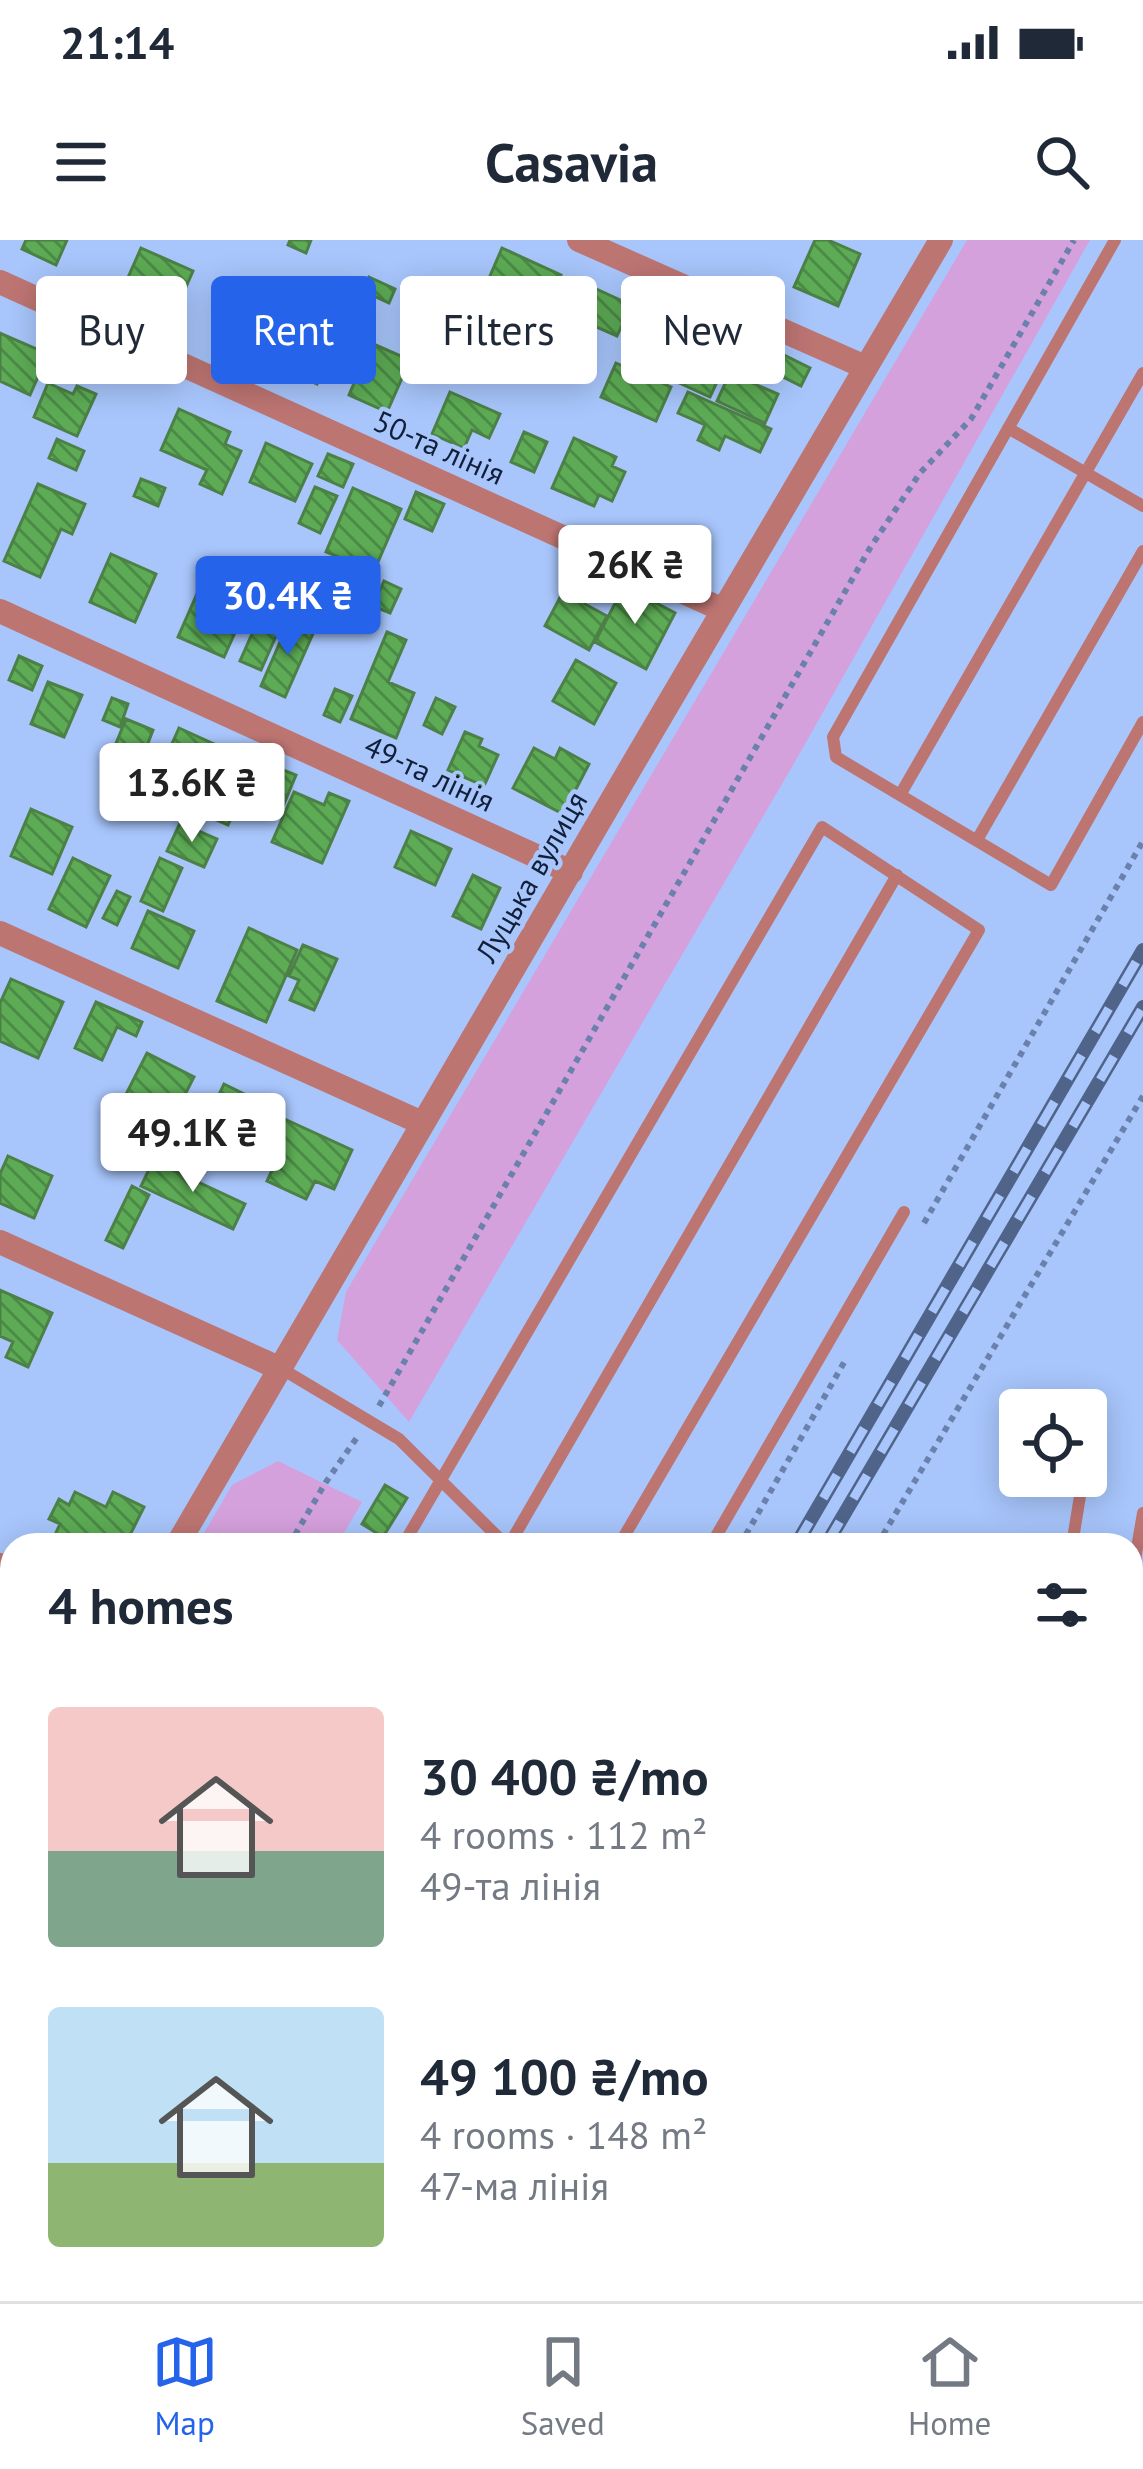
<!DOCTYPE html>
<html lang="en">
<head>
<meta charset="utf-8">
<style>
  :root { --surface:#fff; --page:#f6f6f7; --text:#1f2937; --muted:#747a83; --line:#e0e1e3; --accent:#2563eb }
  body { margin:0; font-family:"PT Sans",sans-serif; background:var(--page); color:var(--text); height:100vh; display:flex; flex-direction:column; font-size:45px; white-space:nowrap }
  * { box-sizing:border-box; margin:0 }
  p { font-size:39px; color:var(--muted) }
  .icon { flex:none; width:66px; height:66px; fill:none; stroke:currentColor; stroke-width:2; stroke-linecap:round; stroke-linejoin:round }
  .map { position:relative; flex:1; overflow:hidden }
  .drawer { position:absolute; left:0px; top:1293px; width:1143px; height:768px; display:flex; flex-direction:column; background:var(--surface); border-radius:36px 36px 0 0; box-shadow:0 6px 30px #0003 }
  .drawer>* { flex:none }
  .hud { position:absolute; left:36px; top:36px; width:1071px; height:108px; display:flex; gap:24px }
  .tools { position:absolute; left:999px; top:1149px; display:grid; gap:24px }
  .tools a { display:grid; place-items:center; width:108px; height:108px; border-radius:12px; background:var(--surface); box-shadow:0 6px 30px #0003; font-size:60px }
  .price { position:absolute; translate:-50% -102px; padding:0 27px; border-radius:12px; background:#fff; color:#222; font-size:39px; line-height:78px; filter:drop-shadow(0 3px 6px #0008) }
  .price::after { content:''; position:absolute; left:50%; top:72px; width:36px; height:27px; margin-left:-18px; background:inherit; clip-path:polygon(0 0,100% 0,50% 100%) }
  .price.on { background:var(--accent); color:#fff }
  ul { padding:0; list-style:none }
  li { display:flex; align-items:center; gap:36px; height:300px; padding:0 48px }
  li span { display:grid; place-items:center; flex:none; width:336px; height:240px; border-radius:12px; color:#555 }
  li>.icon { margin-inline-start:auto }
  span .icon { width:144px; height:144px; fill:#fffc; stroke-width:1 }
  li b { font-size:51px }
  h2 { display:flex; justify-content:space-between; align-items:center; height:144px; padding:0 48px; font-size:51px }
  .chip { padding:0 42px; border-radius:12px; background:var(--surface); box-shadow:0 6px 30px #0003; font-size:42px; line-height:108px }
  .chip.on { background:var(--accent); color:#fff }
  .status { display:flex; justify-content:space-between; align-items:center; height:84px; padding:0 60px; background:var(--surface); direction:ltr }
  .status svg { height:33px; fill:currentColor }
  header { display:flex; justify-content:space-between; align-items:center; height:156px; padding:0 48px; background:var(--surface); font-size:54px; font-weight:700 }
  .dock { display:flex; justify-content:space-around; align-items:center; height:168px; border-top:3px solid var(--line); background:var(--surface); font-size:33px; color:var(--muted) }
  .dock a { display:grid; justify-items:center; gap:6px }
  .dock .on { color:var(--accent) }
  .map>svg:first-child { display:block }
  .green { fill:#d5a1dd }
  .building { fill:url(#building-back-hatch); stroke:#4c8046; stroke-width:3 }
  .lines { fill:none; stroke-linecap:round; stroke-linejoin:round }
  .path { stroke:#6a81ab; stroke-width:6; stroke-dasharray:6 6; stroke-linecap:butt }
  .service { stroke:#bd7572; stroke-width:12 }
  .minor { stroke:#bd7572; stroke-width:24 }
  .rail-casing { stroke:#50648a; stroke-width:14 }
  .rail { stroke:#a8c6fc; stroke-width:9; stroke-dasharray:27; stroke-linecap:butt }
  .labels { text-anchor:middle; stroke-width:9; stroke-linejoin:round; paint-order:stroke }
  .street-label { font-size:30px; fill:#111f38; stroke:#a8c6fc }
</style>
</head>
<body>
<div class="status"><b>21:14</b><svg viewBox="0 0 49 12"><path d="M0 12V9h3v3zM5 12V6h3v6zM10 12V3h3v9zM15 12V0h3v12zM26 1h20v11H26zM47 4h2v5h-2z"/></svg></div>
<header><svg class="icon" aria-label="menu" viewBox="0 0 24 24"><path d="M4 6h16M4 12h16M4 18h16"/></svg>Casavia<svg class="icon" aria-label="search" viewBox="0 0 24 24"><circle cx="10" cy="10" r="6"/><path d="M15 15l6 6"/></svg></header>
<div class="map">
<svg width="1143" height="2061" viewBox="0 0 1143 2061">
  <defs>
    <pattern id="building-back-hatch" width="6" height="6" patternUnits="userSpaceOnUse" patternTransform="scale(3)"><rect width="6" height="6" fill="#5dac55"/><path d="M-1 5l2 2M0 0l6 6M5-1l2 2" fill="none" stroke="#4b8b47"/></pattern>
  </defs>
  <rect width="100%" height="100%" fill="#a8c6fc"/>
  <path class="green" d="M967 0H1090L796 520 409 1182 337 1100 346 1052Z
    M278 1221 362 1262 337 1305H197L232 1245Z
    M12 1624V1861L0 1881V1644Z"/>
  <path class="building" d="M26 0H67L56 25 22 9Z
    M290 0H311L306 13 288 5Z
    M815 0H828L860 14 838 66 794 47Z
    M141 8 193 31 171 81 119 58Z
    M502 8 561 35 546 69 487 43Z
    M369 37 395 49 389 63 363 51Z
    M592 47 631 65 617 96 578 79Z
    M280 83 334 106 317 144 263 120Z
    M0 93 48 114 30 155 0 141Z
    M687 94 730 114 710 157 651 130 663 105 679 112Z
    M371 103 410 120 387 172 349 155Z
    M774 110 810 128 801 146 765 128Z
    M740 111 762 121 752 143 778 154 765 183 717 161Z
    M616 123 671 147 656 181 601 157Z
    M48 143 73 154 77 146 96 154 77 196 34 177Z
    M450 152 500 174 489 198 472 190 464 208 432 194Z
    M688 152 771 189 760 212 725 196 719 210 698 200 705 185 678 173Z
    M179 169 230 192 225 204 241 211 222 254 200 244 207 230 161 210Z
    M524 192 547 202 534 232 511 222Z
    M574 198 616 217 612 226 625 232 612 261 599 255 594 266 552 248Z
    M57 199 84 211 76 230 49 218Z
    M266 203 312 224 295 261 250 242Z
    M328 214 353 224 343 247 318 236Z
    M141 239 165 248 158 266 134 256Z
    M38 244 85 264 72 294 61 289 40 337 4 321Z
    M315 247 337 256 320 293 299 283Z
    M353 248 401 269 374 331 359 325 353 337 335 328 339 317 326 312Z
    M416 252 444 264 432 291 405 279Z
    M111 314 156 334 135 382 90 362Z
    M310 322 339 335 333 349 304 336Z
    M384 341 401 349 390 373 373 366Z
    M624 346 675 373 646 429 595 402Z
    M200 347 246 368 224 417 178 397Z
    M565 348 587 360 585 364 607 376 589 410 545 386Z
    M263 369 284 378 261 430 240 421Z
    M290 379 315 389 285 457 261 446Z
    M387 392 406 400 388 442 414 453 396 498 351 479Z
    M19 416 42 426 32 450 9 440Z
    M576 420 616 443 594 484 553 461Z
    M48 442 82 455 64 497 31 484Z
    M335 449 352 456 340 482 324 475Z
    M112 458 128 464 120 487 103 480Z
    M436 458 455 467 442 494 424 485Z
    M126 479 153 490 138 529 110 518Z
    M179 488 214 504 195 548 159 533Z
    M465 492 482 499 479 506 498 515 484 546 448 530Z
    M534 508 555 519 560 508 589 524 563 574 513 548Z
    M211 517 250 535 228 585 189 568Z
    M268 524 296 535 279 576 251 564Z
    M294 552 324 565 329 553 349 561 322 623 272 602Z
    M31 569 72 587 52 634 11 616Z
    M180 583 217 599 204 627 167 611Z
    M411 591 451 609 435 645 395 627Z
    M73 618 110 636 86 687 49 669Z
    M160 618 182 628 163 671 141 661Z
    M473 635 500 648 481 689 453 676Z
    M117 651 130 657 117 685 103 678Z
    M148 671 194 691 178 728 132 708Z
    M249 688 297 710 266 782 217 761Z
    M303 705 337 719 314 770 290 760 299 740 289 736Z
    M11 739 63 762 38 818 0 801V763Z
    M96 762 142 782 136 796 117 787 102 820 75 808Z
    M147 813 194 837 167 890 120 866Z
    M224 844 246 855 236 876 214 865Z
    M278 876 352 910 334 949 315 941 306 959 267 941 275 924 260 917Z
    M8 916 52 936 34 978 0 963V934Z
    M153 921 245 964 233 989 141 946Z
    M132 946 149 955 123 1008 106 1000Z
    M0 1050 52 1073 28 1127 6 1117 13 1102 0 1096Z
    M385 1245 407 1258 383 1297 362 1284Z
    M75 1252 106 1267 113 1252 144 1267 125 1305H65L53 1299 60 1284 49 1279 59 1259 69 1265Z"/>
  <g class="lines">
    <path class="path" d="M924 983 1143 601
      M379 1166 870 308 920 233 971 179 1074 0
      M289 1305 326 1242 358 1196
      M740 1305 846 1119
      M877 1305 1143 856
      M0 1801 12 1781
      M305 2061 312 2049
      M430 2061 437 2049"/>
    <path class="service" d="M1115 0 833 497 836 517 1051 645 1143 482
      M1008 188 1143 266
      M900 555 1143 133
      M977 600 1143 311
      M282 1129 399 1199 506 1305
      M403 1305 822 587 979 690 619 1305
      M509 1305 897 635
      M711 1305 904 972
      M1072 1305 1081 1250
      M1131 1343 1143 1273
      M1131 1513 1143 1515
      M1131 1571 1143 1574
      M1131 1834 1143 1811
      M0 1994 12 1973
      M72 2061 79 2049
      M185 2061 192 2049
      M275 2061 282 2049
      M590 2061 597 2049
      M671 2061 678 2049
      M777 2061 784 2049
      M892 2061 900 2049
      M1008 2061 1015 2049"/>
    <path class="minor" d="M579 0 865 127
      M0 42 721 369
      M0 371 571 632
      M0 693 422 883
      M0 1002 281 1129
      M177 1305C433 871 683 433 941 0
      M0 1325 12 1331
      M0 1600 12 1580"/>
    <g class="rail-casing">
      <path id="rail" d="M796 1305 1143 710
        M826 1305 1143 767
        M358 2061 365 2049
        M394 2061 401 2049"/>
    </g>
    <use href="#rail" class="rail"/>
  </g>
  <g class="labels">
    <g class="street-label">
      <text transform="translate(439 208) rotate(24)" y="10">50-та лінія</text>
      <text transform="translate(429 534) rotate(25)" y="10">49-та лінія</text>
      <text transform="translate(532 637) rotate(-60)" y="10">Луцька вулиця</text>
    </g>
  </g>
</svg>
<div class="tools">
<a><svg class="icon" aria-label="locate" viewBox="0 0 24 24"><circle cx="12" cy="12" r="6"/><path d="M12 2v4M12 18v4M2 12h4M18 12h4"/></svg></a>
</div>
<b class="price" style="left:635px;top:387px">26K ₴</b>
<b class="price on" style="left:288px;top:418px">30.4K ₴</b>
<b class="price" style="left:192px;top:605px">13.6K ₴</b>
<b class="price" style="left:193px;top:955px">49.1K ₴</b>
<div class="hud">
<a class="chip">Buy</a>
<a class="chip on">Rent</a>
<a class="chip">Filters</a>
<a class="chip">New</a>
</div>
<section class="drawer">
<h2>4 homes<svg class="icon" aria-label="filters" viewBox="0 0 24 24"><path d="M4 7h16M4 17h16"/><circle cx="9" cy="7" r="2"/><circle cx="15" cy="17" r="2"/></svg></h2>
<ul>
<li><span style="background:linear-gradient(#f6c9c9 60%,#7fa58c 0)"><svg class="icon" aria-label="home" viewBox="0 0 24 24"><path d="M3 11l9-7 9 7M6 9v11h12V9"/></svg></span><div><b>30 400 ₴/mo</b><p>4 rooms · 112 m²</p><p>49-та лінія</p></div></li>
<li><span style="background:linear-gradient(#bfe0f5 65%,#8fb573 0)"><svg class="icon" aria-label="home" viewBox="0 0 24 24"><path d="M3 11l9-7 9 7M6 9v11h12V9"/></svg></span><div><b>49 100 ₴/mo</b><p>4 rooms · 148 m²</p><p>47-ма лінія</p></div></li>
</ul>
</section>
</div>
<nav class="dock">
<a class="on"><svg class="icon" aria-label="map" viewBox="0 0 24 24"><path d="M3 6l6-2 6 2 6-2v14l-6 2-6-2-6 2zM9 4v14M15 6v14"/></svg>Map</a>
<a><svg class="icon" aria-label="saved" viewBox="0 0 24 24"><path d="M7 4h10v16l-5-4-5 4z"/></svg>Saved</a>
<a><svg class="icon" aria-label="home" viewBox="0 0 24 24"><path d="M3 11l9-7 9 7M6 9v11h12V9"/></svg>Home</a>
</nav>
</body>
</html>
